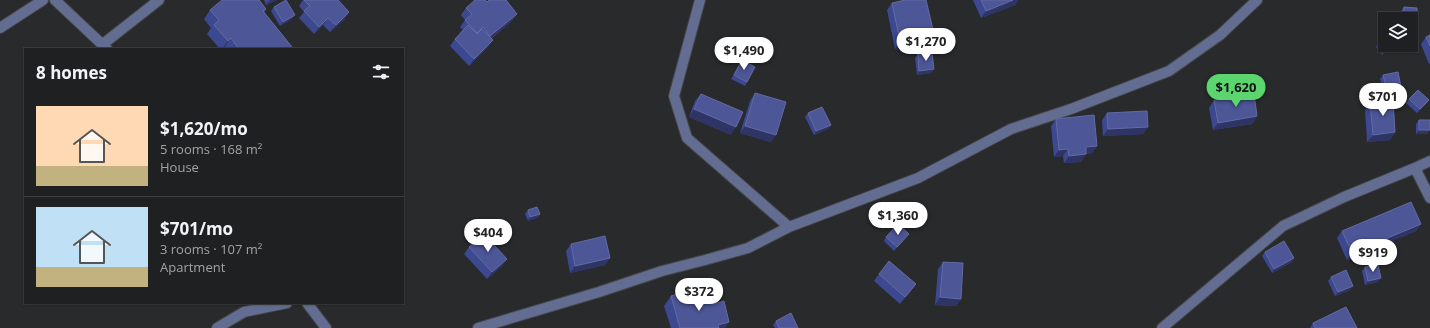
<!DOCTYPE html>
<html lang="en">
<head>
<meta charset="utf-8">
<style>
  :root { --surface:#1f2021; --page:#2c2d2e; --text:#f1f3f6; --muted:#a1a3a5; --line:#3c3e3f; --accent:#5bd56e }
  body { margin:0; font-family:"Open Sans",sans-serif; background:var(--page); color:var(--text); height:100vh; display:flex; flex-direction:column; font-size:15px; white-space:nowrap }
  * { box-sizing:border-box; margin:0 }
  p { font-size:13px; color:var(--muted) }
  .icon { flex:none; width:22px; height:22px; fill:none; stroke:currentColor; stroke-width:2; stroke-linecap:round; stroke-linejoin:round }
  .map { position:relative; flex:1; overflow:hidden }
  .details { position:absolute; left:24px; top:48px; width:380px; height:256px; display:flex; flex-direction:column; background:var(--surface); border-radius:0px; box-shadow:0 1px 3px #0004,0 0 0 1px var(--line) }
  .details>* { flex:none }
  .fabs { position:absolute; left:1378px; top:12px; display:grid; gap:8px }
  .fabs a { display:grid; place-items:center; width:40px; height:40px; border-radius:0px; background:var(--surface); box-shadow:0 1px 3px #0004,0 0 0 1px var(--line); font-size:20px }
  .price { position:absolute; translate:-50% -34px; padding:0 9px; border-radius:14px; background:#fff; color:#222; font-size:13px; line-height:26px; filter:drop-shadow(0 1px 2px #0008) }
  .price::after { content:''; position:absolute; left:50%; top:24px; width:12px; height:9px; margin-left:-6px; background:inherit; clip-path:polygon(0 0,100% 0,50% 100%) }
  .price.current { background:var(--accent); color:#111 }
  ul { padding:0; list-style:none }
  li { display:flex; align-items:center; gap:12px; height:100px; padding:0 12px }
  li+li { border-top:1px solid var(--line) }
  li span { display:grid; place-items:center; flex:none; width:112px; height:80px; border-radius:0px; color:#555 }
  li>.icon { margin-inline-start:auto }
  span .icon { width:48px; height:48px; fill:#fffc; stroke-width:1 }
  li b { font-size:17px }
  h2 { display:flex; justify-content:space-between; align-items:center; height:48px; padding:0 12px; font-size:17px }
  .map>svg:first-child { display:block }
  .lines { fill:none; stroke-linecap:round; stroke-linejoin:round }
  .minor-casing { stroke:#444547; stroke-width:12 }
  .minor { stroke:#636d91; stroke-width:10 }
  .wall { fill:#3c4890 }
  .shaded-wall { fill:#2e3565 }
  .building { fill:#4d5798; stroke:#626ba2 }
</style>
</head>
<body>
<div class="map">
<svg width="1430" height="328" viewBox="0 0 1430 328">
  <rect width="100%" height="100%" fill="#292a2c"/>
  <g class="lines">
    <g class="minor-casing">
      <path id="minor" d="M55 0 107 49
        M700 0 674 96 687 138 789 227
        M0 28 43 0
        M103 44 159 0
        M1415 168 1430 198
        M307 303 326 328
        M217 328 244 312 287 303
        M478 328 599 292 662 271 705 260 748 248 789 227 918 178 1011 129 1071 109 1169 71 1220 35 1257 0
        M1162 328 1283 226 1344 197 1415 168 1430 161"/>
    </g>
    <use href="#minor" class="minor"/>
  </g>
  <path class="wall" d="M264 0H277L266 5Z
    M303 0H338L349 12 344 20 330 32 323 25 314 34 299 18 304 12 299 6Z
    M973 0H1018L1015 5 981 18Z
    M487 2 512 21 492 38 488 47 469 66 450 46 455 39 463 30 460 27 465 20 461 15 466 8Z
    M892 3 934 34 929 41 895 49 887 10Z
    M274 7 292 19 280 26 271 11Z
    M1404 7 1417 8V23L1414 27H1411V19H1400L1401 11Z
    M266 9 264 13 292 47 290 49H225L224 48 223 49H220L207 34 211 28 204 19 210 10Z
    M1430 35V63L1429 64 1421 44 1426 37Z
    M1378 43 1395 46 1382 55 1376 47Z
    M918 54 934 69 931 73 917 75 915 58Z
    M742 60 747 82 745 86 731 79Z
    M1383 75 1399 91 1384 94 1380 79Z
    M755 93 771 142 740 133 750 101Z
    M701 94 731 135 689 117 695 101Z
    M1409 99 1429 100 1426 104 1417 113 1406 103Z
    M1214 100 1257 116 1252 124 1213 130 1209 108Z
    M1370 103 1395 132 1390 140 1367 142 1365 110Z
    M808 113 831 125 828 129 814 135 805 117Z
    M1107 113 1148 127 1143 134 1103 136 1102 120Z
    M1056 119 1097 146 1092 153 1086 154 1081 162 1064 163 1063 156 1054 157 1051 126Z
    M1419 120 1430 130 1427 134H1416V124Z
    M528 210 540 214 537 218 528 221 525 214Z
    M1421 224 1416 231 1347 260 1337 238 1342 231Z
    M909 234 894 251 884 241 886 237Z
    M571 244 610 258 605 265 570 273 566 251Z
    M469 247 502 266 487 279 464 254Z
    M1265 252 1292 262 1272 273 1262 256Z
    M943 262 961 299 956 306 935 305 938 269Z
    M1365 267 1378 282 1365 285 1362 271Z
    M879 274 911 291 900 304 874 281Z
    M1331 277 1350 290 1335 296 1328 281Z
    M671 296 694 300 725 328H671L664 306Z
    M776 321 798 328H775L773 325Z
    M1313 323 1357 328H1310Z"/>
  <path class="shaded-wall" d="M271 0H277L266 5 269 1Z
    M1013 0H1018L1015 5 981 18 986 11Z
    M349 12 344 20 330 32 336 25Z
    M517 14 512 21 485 43 490 36Z
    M295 15 292 19 280 26 283 22Z
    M328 18 323 25 314 34 319 27Z
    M1411 23H1417L1414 27H1411Z
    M934 34 929 41 895 49 900 41Z
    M231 38 224 48 222 49 228 41Z
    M493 40 488 47 469 66 474 59Z
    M1394 45H1396L1382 55 1385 51Z
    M934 69 931 73 917 75 919 71Z
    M1401 87 1399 91 1384 94 1387 91Z
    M1429 100 1426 104 1417 113 1420 109Z
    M694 109 736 127 731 135 689 117Z
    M1257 116 1252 124 1213 130 1218 123Z
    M831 125 828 129 814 135 816 131Z
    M745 126 776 135 771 142 740 133Z
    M1148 127 1143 134 1103 136 1108 129Z
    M1419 130H1430L1427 134H1416Z
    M1395 132 1390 140 1367 142 1373 135Z
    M1097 146 1092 153 1081 154 1086 147Z
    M1068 149 1063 156 1054 157 1059 150Z
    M1086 154 1081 162 1064 163 1069 156Z
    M540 214 537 218 528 221 530 217Z
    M1421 224 1416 231 1347 260 1352 253Z
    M610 258 605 265 570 273 575 266Z
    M1294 258 1292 262 1272 273 1274 269Z
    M507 259 502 266 487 279 492 272Z
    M1381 278 1378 282 1365 285 1368 281Z
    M916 284 911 291 900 304 905 297Z
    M1353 286 1350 290 1335 296 1338 292Z
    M940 297 961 299 956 306 935 305Z
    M729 322 725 328H716L718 325Z"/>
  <path class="building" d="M222 0H259L266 9 263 11 292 47 289 49H239L231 38 228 41 214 25 219 20 210 10Z
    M286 0 295 15 283 22 274 7Z
    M304 0H338L349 12 336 25 328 18 319 27 304 11 310 6Z
    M475 0H485L487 2 489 0H506L517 14 490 36 483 27 477 33 465 20 472 14 466 8Z
    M905 0H926L934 34 900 41 892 3Z
    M981 0H1013L986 11Z
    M1404 7 1417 8V23H1411V19H1403Z
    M468 25 477 34 482 29 493 40 474 59 455 39Z
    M1430 35V46L1426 37Z
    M1385 38V45H1394L1385 51 1378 43Z
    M932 53 934 69 919 71 918 54Z
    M742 60 755 67 747 82 734 75Z
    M1398 72 1401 87 1387 91 1383 75Z
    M1418 90 1429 100 1420 109 1409 99Z
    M755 93 786 102 776 135 745 126Z
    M701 94 743 112 736 127 694 109Z
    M1254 94 1257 116 1218 123 1214 100Z
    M1393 100 1395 132 1373 135 1370 103Z
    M822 107 831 125 816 131 808 113Z
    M1147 111 1148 127 1108 129 1107 113Z
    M1094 115 1097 146 1086 147V154L1069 156 1068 149 1059 150 1056 119Z
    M1419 120H1430V130H1419Z
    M1411 202 1421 224 1352 253 1342 231Z
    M537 207 540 214 530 217 528 210Z
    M898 224 909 234 897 247 886 237Z
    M484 234 507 259 492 272 469 247Z
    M605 236 610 258 575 266 571 244Z
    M1284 241 1294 258 1274 269 1265 252Z
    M889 261 916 284 905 297 879 274Z
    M943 262 963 263 961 299 940 297Z
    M1378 265 1381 278 1368 281 1365 267Z
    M1346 270 1353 286 1338 292 1331 277Z
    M691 290 694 300 711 295 714 304 724 301 729 322 718 325 719 328H680L671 296Z
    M1346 307 1357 328H1315L1313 323Z
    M791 313 798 328H779L776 321Z"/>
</svg>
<div class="fabs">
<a><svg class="icon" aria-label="layers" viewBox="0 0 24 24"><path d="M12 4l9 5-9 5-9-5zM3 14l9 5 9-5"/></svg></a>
</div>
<b class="price" style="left:926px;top:62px">$1,270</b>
<b class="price" style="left:744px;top:71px">$1,490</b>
<b class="price current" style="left:1236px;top:108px">$1,620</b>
<b class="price" style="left:1383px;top:117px">$701</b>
<b class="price" style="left:898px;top:236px">$1,360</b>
<b class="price" style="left:488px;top:253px">$404</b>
<b class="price" style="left:1373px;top:273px">$919</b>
<b class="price" style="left:699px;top:312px">$372</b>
<section class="details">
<h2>8 homes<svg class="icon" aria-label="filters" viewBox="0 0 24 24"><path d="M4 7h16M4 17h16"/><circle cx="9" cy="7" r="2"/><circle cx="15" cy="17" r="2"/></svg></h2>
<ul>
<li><span style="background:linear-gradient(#ffd9b3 75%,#c2b280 0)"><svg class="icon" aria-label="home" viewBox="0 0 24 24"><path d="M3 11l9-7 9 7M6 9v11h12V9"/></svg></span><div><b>$1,620/mo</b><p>5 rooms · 168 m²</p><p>House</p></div></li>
<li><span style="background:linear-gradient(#bfe0f5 75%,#c2b280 0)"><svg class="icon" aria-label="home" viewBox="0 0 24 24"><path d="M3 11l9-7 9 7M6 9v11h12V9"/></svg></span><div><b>$701/mo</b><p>3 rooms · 107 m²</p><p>Apartment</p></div></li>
</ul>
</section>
</div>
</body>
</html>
